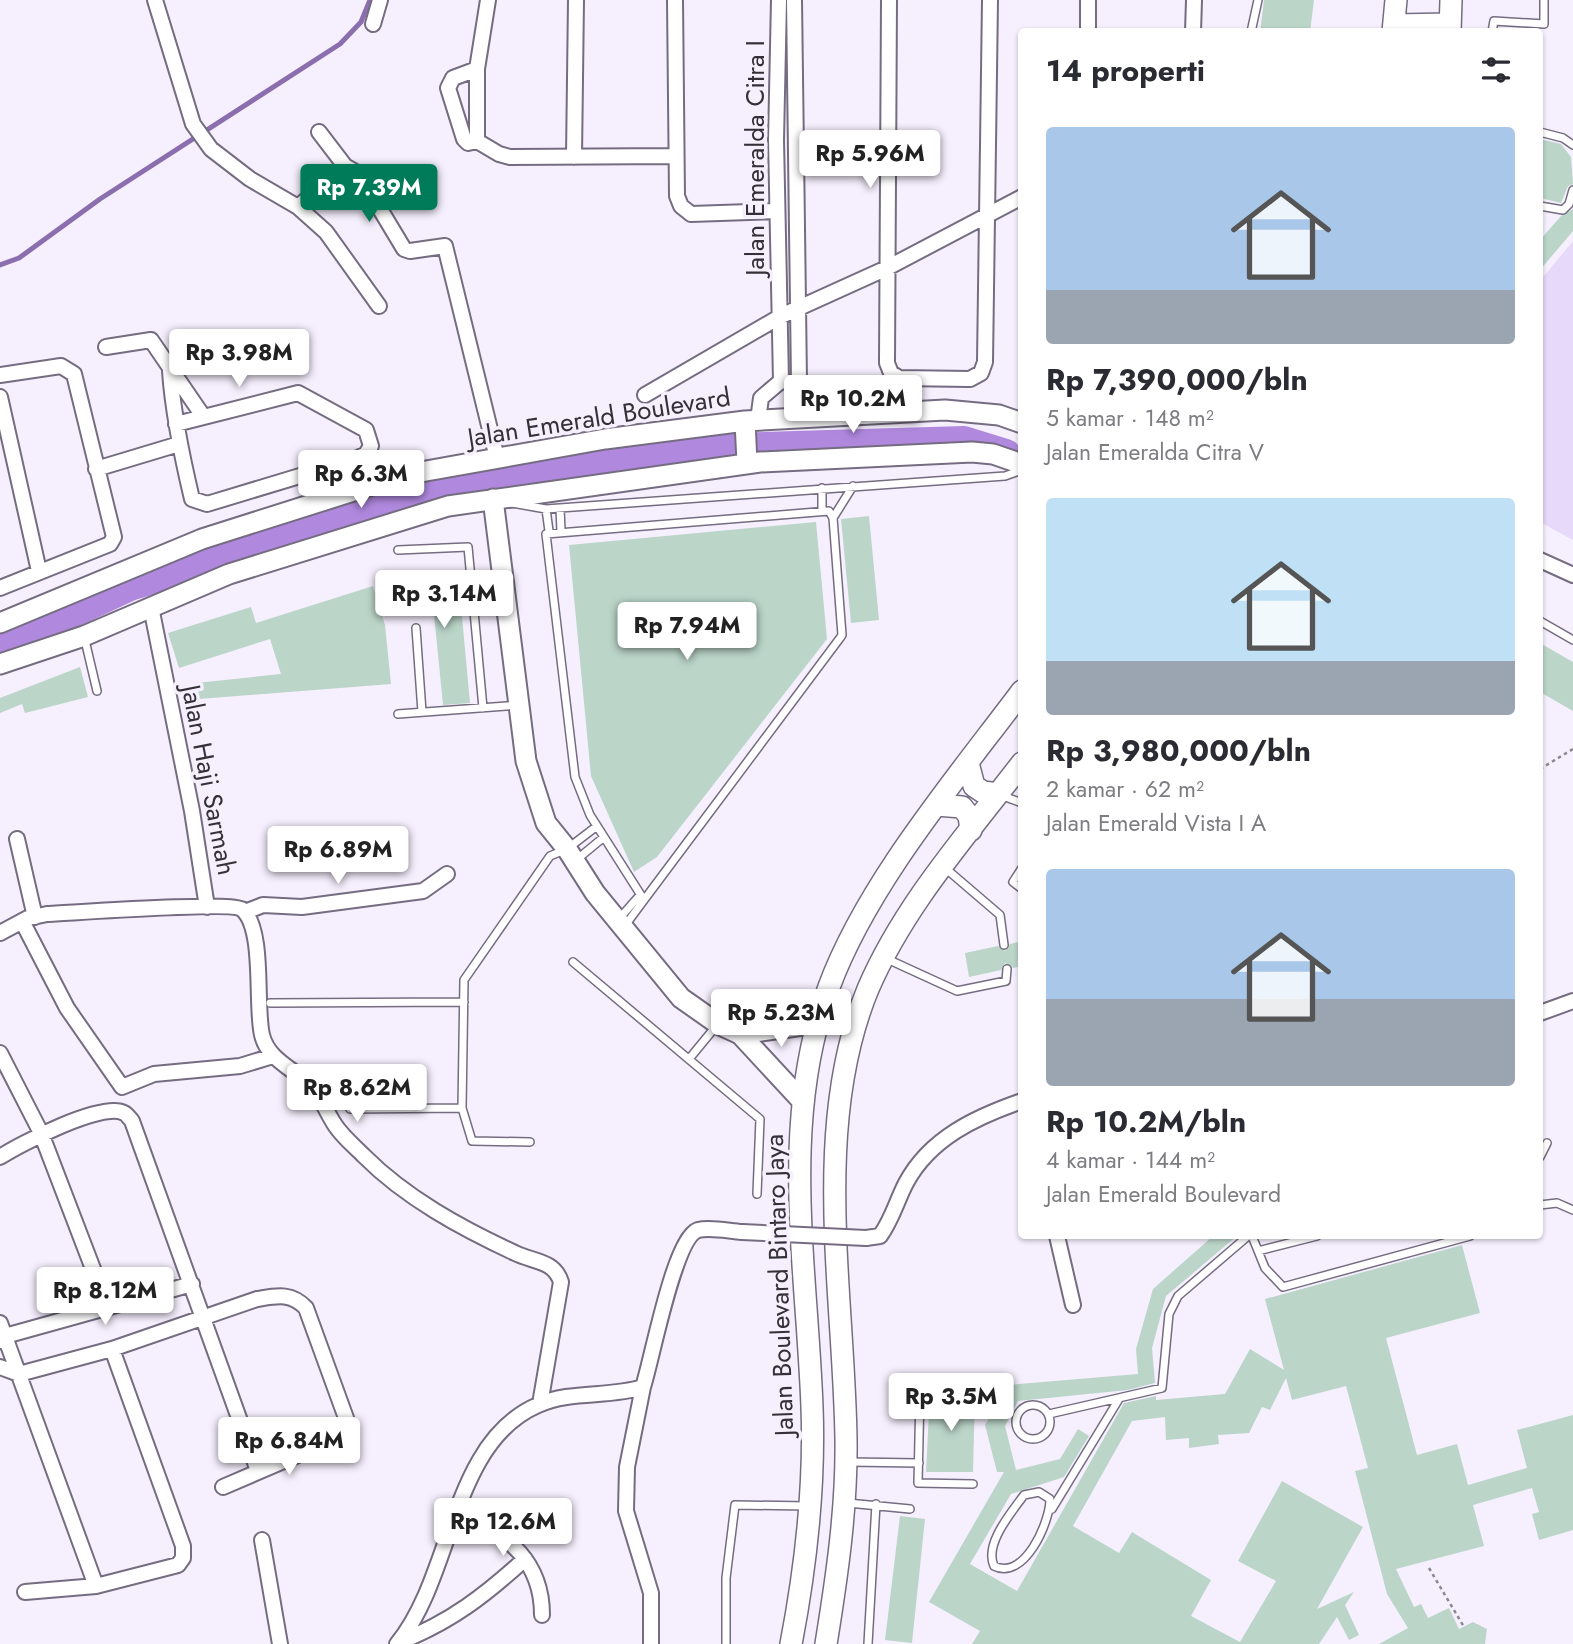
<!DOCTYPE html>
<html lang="id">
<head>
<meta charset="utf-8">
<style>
  :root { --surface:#fff; --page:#f7f7f7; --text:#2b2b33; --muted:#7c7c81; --accent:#007b59 }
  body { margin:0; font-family:Jost,sans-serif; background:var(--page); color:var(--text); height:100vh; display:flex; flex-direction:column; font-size:26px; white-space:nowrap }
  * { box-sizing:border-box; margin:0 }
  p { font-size:23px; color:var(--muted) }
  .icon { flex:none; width:38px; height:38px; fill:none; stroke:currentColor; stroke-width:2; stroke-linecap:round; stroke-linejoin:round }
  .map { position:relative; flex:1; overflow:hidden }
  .drawer { position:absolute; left:1018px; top:28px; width:525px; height:1211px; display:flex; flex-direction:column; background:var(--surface); border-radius:7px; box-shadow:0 2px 5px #0004 }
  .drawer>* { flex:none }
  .price { position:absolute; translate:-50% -60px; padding:0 16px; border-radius:7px; background:#fff; color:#222; font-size:23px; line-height:46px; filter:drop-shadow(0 2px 4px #0008) }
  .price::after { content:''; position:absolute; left:50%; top:42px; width:21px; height:16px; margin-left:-10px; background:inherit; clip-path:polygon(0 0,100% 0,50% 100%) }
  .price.current { background:var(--accent); color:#fff }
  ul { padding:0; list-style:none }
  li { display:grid; align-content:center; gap:14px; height:371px; padding:0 28px }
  li span { display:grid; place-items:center; height:217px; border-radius:7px; color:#555 }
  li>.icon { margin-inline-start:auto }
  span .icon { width:126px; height:126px; fill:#fffc; stroke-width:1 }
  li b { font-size:30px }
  h2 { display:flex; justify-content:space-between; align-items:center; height:84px; padding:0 28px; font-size:30px }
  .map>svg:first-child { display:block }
  .pitch { fill:#e6d9f9 }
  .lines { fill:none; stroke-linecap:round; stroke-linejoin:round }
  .stream { stroke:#8a6ead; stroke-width:5 }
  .river { stroke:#b089df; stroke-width:30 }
  .building { fill:#bbd5c9 }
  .lane-casing { stroke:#756c81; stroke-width:10 }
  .street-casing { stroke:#756c81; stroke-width:18 }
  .secondary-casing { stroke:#756c81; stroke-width:23 }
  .primary-casing { stroke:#756c81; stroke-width:24 }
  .path { stroke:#8c8892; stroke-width:2.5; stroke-dasharray:3.5 3.5; stroke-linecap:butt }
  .lane { stroke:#fff; stroke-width:7 }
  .street { stroke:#fff; stroke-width:14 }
  .secondary { stroke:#fff; stroke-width:19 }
  .primary { stroke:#fff; stroke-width:21 }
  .street-bridge-casing { stroke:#756c81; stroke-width:18; stroke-linecap:butt }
  .street-bridge { stroke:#fff; stroke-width:14 }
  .labels { text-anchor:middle; stroke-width:7; stroke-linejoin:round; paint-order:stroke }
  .street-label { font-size:26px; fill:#333038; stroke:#f6f0fe }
</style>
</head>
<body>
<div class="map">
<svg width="1573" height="1644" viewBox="0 0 1573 1644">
  <rect width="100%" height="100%" fill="#f6f0fe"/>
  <path class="pitch" d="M1573 241V540L1540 522V281Z"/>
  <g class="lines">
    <path class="stream" d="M0 265 19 258 100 199 340 44 361 22 370 0"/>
    <path class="river" d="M0 647 130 586 469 483 699 449 964 441 1006 454"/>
  </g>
  <path class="building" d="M1264 0H1314L1310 32H1260Z
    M1540 139 1561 144 1571 157 1573 184 1568 186 1561 203 1540 198Z
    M1573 209V231L1540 270V240L1561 216Z
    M869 516 879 620 851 623 841 519Z
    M816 522 827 639 657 857 634 872 591 776 569 545Z
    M458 574 470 703 443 705 433 604 402 606 400 580Z
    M373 586 385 625 391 684 199 699 196 683 281 674 270 639 179 668 168 633 251 607 256 623Z
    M1540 643 1573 662V711L1540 692Z
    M80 667 88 697 25 713 22 704 0 713V698Z
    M1022 941V966L1013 968 1005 963 1001 970 969 977 965 953 998 946 1005 951 1010 944Z
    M1213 1236H1237L1166 1296 1152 1348 1155 1383 1128 1390 1018 1401 1005 1426 1016 1470 1060 1459 1078 1429 1089 1436 1064 1477 1011 1494 970 1564 1017 1591 1124 1403 1156 1396V1400L1225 1394 1250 1349 1284 1370 1265 1299 1462 1245 1480 1313 1386 1338 1417 1455 1457 1444 1468 1485 1527 1468 1517 1430 1573 1415V1530L1539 1540 1532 1514 1539 1512 1532 1488 1473 1505 1484 1546 1396 1569 1414 1607 1421 1604 1428 1618 1449 1608 1459 1629 1473 1622 1487 1629 1485 1644H1379L1408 1628 1387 1594 1355 1471 1368 1468 1346 1386 1292 1400 1286 1378 1270 1410 1262 1407 1249 1433 1218 1435 1219 1444 1189 1448V1438L1166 1440 1165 1417 1132 1421 1073 1526 1119 1553 1132 1532 1211 1580 1191 1616 1240 1642 1276 1581 1238 1561 1282 1481 1363 1527 1317 1609 1354 1592 1345 1605 1359 1635 1349 1640 1337 1617 1319 1644H972L980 1631 929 1602 1004 1472H997L985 1425 1008 1385 1138 1374 1136 1349 1153 1289Z
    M930 1392 975 1393 973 1472H926Z
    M900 1516 925 1519 912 1643 885 1640Z"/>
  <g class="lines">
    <g class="lane-casing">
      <path id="lane" d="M1251 32 1258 0
        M1492 32 1494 21 1544 24V0
        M1540 132 1563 138 1573 145
        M1540 206 1563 210 1569 204 1573 190
        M822 488V510
        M512 503 546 509 1005 476 1022 470
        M560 508 561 531
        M546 509 549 531
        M833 518 853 486
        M398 550 468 547 483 708
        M1540 621 1573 640
        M416 628 422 712
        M84 636 97 691
        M398 714 519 705
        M1000 795 1022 803
        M575 861 604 837
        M944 867 1000 915 1004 945
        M1022 868 1013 882 1022 889
        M618 920 640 895
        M624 927 644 900 840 638 842 635 833 518 829 511 546 534 575 777 590 815 644 900
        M885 958 957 991 1006 981 1007 969
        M573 962 760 1119 757 1194
        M270 1003 464 1002
        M689 1059 717 1025
        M350 1109 462 1108
        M530 1142 472 1141 462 1108 464 980 550 856 567 849 597 826
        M1540 1157 1547 1143
        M1540 1205 1557 1203 1573 1210
        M1252 1236 1265 1268 1283 1287 1470 1236
        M1258 1251 1317 1236
        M920 1393 918 1483 973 1484
        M1016 1422a17 17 0 1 1 34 0a17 17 0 1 1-34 0Z
        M1049 1414 1162 1388 1169 1314 1178 1296 1248 1236
        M849 1462 919 1463
        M1039 1492 1050 1499C1050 1523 1024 1581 994 1566 984 1544 1011 1513 1024 1495Z
        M848 1503 910 1509
        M1052 1509 1119 1399
        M726 1644V1578L735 1505 808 1506
        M868 1644 876 1504"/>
    </g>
    <g class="street-casing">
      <path id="street" d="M155 0 193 124 211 149 250 179 298 207 326 232 379 306
        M675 0 677 196 681 206 691 214 777 211
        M779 0 776 140 781 381
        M794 0 799 381
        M889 0 887 363 891 373 899 378 970 379 981 373 985 362 990 0
        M1088 0V32
        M373 24 380 0
        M1193 32 1194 0
        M319 132 345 166
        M477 141 499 154 510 157 676 156
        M477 141V69L488 0
        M477 141 468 143 464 139 448 88 453 78 477 69
        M574 157 576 0
        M298 207 345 166 359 174 404 249 410 251 445 246 497 458
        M106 347 151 340 203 416
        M170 371C173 415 182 457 192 499L207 504 356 459 366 454 371 446 366 430 298 393 176 424
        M0 375 61 366 74 374 114 537 110 544 0 588
        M645 395 781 316 887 268 1022 197
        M0 397 39 571
        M758 420 761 398 781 381 805 384 811 393 818 417
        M96 469 179 444
        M1540 560 1573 575
        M151 607 192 811 207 907
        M17 839 35 917
        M245 912 263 905 302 907 423 891 447 874
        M22 921 67 1008 122 1087 154 1074 240 1066 273 1056
        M0 933 28 918 47 914C72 913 233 901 243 910 265 931 255 1006 262 1035 268 1061 297 1070 313 1088 322 1099 327 1113 335 1125 342 1136 354 1146 364 1156 406 1198 461 1228 515 1253 533 1262 554 1260 561 1282L540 1404
        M1540 1013 1573 1001
        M0 1053 41 1133 108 1308
        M0 1157C20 1144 103 1101 124 1113 126 1113 131 1120 132 1121L258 1471
        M1057 1236 1073 1305
        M866 1238 880 1236C892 1220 897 1200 906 1183 930 1138 976 1117 1022 1101
        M0 1323 96 1586
        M0 1341 5 1336 192 1284
        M0 1367 19 1374 112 1349 257 1299C276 1296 291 1292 306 1308L346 1418 347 1428 342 1436 223 1487
        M643 1387 627 1467 626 1511 651 1593V1644
        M460 1508C504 1536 542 1557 542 1615
        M262 1540 280 1644
        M25 1592 96 1586 178 1565 183 1558V1546L112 1349
        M400 1642C452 1621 484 1596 525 1559
        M397 1644C454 1575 450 1443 538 1405 571 1390 609 1398 643 1387 652 1360 674 1238 698 1230 711 1227 728 1231 742 1232"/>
    </g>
    <g class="secondary-casing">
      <path id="secondary" d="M745 421 747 463
        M493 499 526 761 546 823 567 849 595 893 681 998 718 1024 740 1034 803 1102
        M0 623 202 539 404 475 605 439 745 421 945 410 999 415 1022 423
        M0 664 84 636 229 574 448 506 760 462 972 452 993 454 1022 464
        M740 1034 818 1023"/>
    </g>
    <g class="primary-casing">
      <path id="primary" d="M1394 25 1450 24
        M1393 32 1396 0
        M1450 32 1451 0
        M968 763 974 786 983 792 998 794
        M936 805 962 807 969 816 971 830
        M791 1644C806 1566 815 1487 812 1407 807 1268 779 1122 829 987 867 884 956 779 1022 691
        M826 1644C837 1576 847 1508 846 1439 844 1295 811 1126 868 989 904 905 967 835 1022 763"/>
    </g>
    <path class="path" d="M1540 769 1573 749
      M1429 1568 1464 1627"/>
    <use href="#lane" class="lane"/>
    <use href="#street" class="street"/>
    <use href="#secondary" class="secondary"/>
    <use href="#primary" class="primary"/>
    <g class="street-bridge-casing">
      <path id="street-bridge" d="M742 1232 866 1238"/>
    </g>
    <use href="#street-bridge" class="street-bridge"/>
  </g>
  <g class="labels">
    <g class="street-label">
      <text transform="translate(755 158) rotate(-90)" y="9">Jalan Emeralda Citra I</text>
      <text transform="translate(599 417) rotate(-9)" y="9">Jalan Emerald Boulevard</text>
      <text transform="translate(209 780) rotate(79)" y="9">Jalan Haji Sarmah</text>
      <text transform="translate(779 1285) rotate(-92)" y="9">Jalan Boulevard Bintaro Jaya</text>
    </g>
  </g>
</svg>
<b class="price" style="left:870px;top:190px">Rp 5.96M</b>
<b class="price current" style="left:369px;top:224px">Rp 7.39M</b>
<b class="price" style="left:239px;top:389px">Rp 3.98M</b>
<b class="price" style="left:853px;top:435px">Rp 10.2M</b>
<b class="price" style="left:361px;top:510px">Rp 6.3M</b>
<b class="price" style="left:444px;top:630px">Rp 3.14M</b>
<b class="price" style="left:687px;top:662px">Rp 7.94M</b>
<b class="price" style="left:338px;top:886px">Rp 6.89M</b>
<b class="price" style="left:781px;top:1049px">Rp 5.23M</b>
<b class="price" style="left:357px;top:1124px">Rp 8.62M</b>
<b class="price" style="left:105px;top:1327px">Rp 8.12M</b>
<b class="price" style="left:951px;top:1433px">Rp 3.5M</b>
<b class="price" style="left:289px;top:1477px">Rp 6.84M</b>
<b class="price" style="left:503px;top:1558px">Rp 12.6M</b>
<section class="drawer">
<h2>14 properti<svg class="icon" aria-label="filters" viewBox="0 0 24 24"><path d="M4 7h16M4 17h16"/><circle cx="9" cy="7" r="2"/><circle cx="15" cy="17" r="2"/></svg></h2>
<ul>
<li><span style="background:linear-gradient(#a9c7e8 75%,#9aa5b1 0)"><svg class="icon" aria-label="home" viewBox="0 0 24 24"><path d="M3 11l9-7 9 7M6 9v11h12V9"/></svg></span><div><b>Rp 7,390,000/bln</b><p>5 kamar · 148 m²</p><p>Jalan Emeralda Citra V</p></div></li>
<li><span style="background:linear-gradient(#bfe0f5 75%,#9aa5b1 0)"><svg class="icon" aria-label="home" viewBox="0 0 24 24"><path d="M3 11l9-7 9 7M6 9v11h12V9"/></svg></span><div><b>Rp 3,980,000/bln</b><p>2 kamar · 62 m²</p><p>Jalan Emerald Vista I A</p></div></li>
<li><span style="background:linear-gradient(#a9c7e8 60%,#9aa5b1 0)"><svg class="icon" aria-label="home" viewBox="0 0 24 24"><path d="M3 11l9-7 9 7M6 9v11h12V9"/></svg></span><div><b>Rp 10.2M/bln</b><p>4 kamar · 144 m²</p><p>Jalan Emerald Boulevard</p></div></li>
</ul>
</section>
</div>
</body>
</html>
